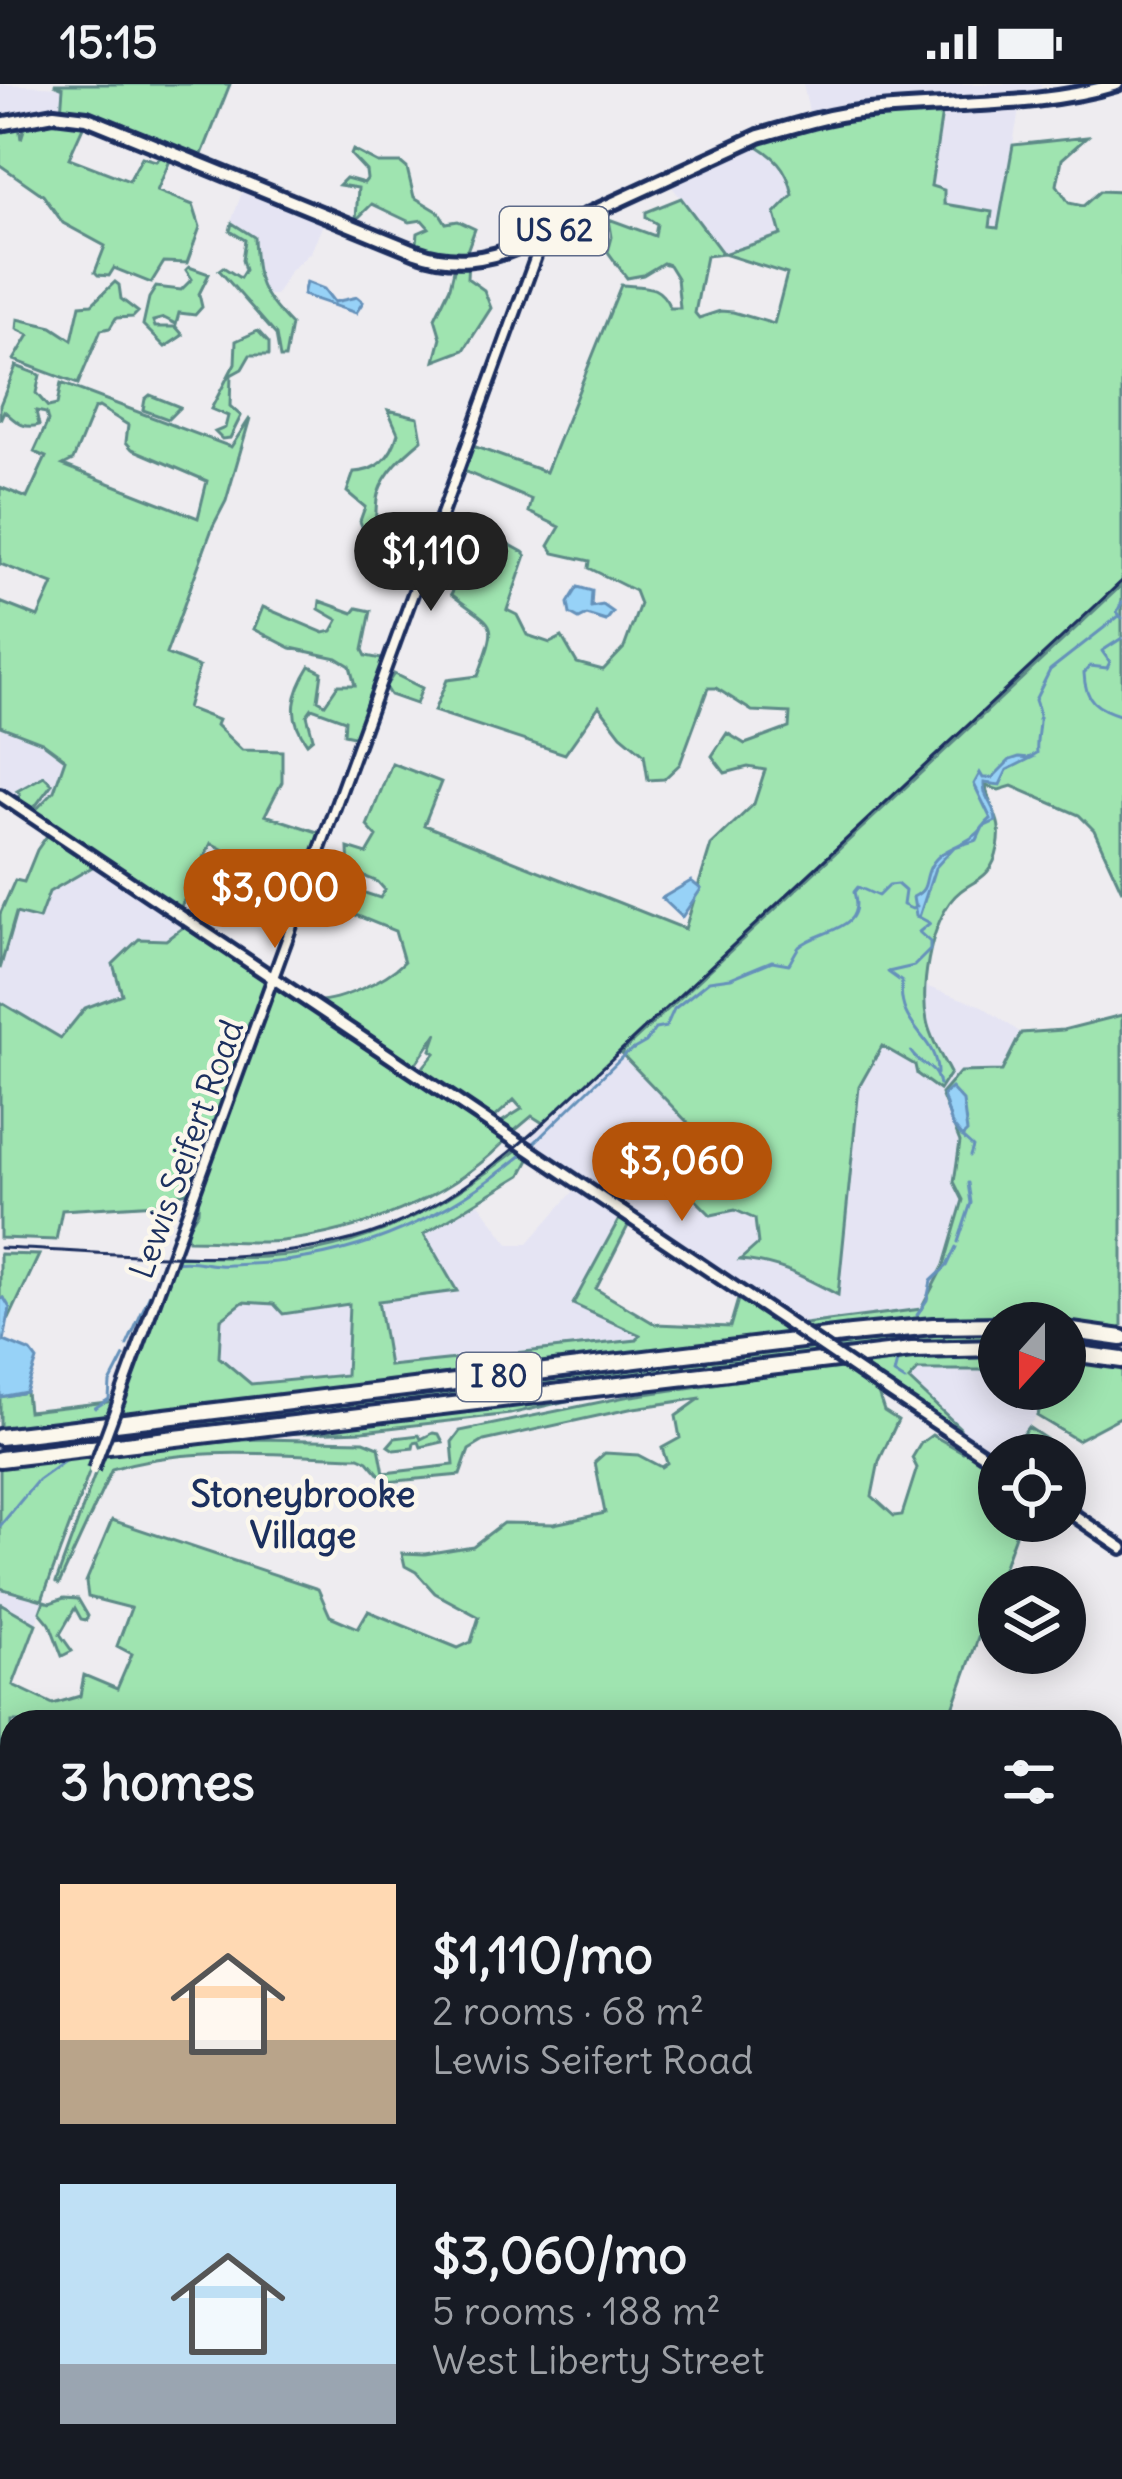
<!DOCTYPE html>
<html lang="en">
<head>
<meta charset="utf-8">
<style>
  :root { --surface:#171b24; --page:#20242c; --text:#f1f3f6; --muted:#9ea1a6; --accent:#b45309 }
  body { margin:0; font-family:Delius,sans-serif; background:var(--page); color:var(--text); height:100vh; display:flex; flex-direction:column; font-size:45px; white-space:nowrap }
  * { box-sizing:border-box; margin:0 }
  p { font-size:39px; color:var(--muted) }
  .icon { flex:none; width:66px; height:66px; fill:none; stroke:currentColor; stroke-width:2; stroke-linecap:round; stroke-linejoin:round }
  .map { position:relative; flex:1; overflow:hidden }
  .panel { position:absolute; left:0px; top:1626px; width:1122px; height:771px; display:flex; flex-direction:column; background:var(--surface); border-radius:36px 36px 0 0; box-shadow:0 6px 30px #0003 }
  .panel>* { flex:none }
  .needle { width:78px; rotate:201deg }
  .fabs { position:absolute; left:978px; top:1218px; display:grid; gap:24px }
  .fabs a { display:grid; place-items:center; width:108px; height:108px; border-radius:50%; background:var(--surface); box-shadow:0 6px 30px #0003; font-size:60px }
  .price { position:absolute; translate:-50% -102px; padding:0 27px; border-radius:42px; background:var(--accent); color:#fff; font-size:39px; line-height:78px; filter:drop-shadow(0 3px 6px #0008) }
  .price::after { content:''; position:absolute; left:50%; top:72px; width:36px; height:27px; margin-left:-18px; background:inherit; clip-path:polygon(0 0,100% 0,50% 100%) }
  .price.active { background:#222; color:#fff }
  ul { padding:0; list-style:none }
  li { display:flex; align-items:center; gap:36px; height:300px; padding:0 60px }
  li span { display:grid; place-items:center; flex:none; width:336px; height:240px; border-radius:0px; color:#555 }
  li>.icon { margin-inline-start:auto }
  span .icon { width:144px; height:144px; fill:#fffc; stroke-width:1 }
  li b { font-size:51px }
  h2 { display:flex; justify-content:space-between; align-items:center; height:144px; padding:0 60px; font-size:51px }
  .status { display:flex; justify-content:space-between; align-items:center; height:84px; padding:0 60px; background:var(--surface); direction:ltr }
  .status svg { height:33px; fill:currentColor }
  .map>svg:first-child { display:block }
  .built { fill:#e5e4f3 }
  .green { fill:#9fe4b0; stroke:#5d8a87; stroke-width:3; fill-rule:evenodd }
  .water { fill:#97d2f7; stroke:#6591ba; stroke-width:3 }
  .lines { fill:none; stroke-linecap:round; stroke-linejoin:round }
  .stream { stroke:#6591ba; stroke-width:3 }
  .tertiary-casing { stroke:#1b2f5e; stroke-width:16 }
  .secondary-casing { stroke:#1b2f5e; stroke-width:18 }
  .primary-casing { stroke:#1b2f5e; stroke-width:20 }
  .motorway-casing { stroke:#1b2f5e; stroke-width:22 }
  .tertiary { stroke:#fbf7ec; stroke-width:8 }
  .secondary { stroke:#fbf7ec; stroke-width:9 }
  .primary { stroke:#fbf7ec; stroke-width:10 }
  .motorway { stroke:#fbf7ec; stroke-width:14 }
  .rail { stroke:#1b2f5e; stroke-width:3 }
  .tertiary-bridge-casing { stroke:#1b2f5e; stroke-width:16; stroke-linecap:butt }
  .secondary-bridge-casing { stroke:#1b2f5e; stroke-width:18; stroke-linecap:butt }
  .tertiary-bridge { stroke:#fbf7ec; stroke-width:8 }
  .secondary-bridge { stroke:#fbf7ec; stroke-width:9 }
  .labels { text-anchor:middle; stroke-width:9; stroke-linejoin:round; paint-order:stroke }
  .shield { fill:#fbf7ec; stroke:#5e6b89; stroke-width:3 }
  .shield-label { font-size:30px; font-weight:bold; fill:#1b2f5e }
  .street-label { font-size:33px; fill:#1b2f5e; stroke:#fbf7ec }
  .neighbourhood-label { font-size:36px; font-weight:bold; fill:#1b2f5e; stroke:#fbf7ec }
</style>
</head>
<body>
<div class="status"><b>15:15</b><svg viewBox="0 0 49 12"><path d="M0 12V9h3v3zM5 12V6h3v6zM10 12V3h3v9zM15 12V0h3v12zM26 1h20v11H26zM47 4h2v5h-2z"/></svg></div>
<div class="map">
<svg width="1122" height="2395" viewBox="0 0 1122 2395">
  <rect width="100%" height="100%" fill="#eeecf0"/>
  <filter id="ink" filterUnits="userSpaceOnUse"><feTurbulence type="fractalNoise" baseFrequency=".00833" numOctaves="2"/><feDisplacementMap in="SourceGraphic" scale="24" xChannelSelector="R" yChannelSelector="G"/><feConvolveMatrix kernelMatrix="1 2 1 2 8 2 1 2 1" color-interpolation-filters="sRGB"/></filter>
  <g filter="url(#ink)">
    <path class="built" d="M0 0 63 3 62 30 0 40Z
      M803 0H1041L1040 13 1021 15 998 145 943 120 931 102 811 37Z
      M749 57 773 70 788 89 794 111 781 151 723 170 666 95Z
      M246 98 327 131 311 168 290 187 276 211H264L256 196 254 153 231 138Z
      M0 642 42 658 65 675 54 707 31 731 0 711Z
      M101 778 190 838 166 856 122 910 85 924 61 955 0 918V885L16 828Z
      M925 902 982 922 1021 949 1002 987 960 988V1058L955 1082 963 1116 944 1181 921 1225 796 1241 623 1128 573 1220 641 1251 637 1256 389 1282 378 1217 456 1207 423 1150 479 1119 509 1160H527L580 1100 523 1061 621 969 692 1043 663 1081 735 1126 755 1134 758 1160 742 1175 771 1178 801 1189 838 1211 859 1003 882 961 916 981 917 990 939 1006 927 939Z
      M243 1217 274 1220 283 1230 350 1220 346 1291 251 1300 218 1273 221 1235Z
      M918 1286H999V1305H1049L1036 1332 1007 1371H999V1376L957 1347 909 1296Z
      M0 1504 44 1517 36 1540 0 1519Z"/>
    <path class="green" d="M54 0H230L199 78 87 34 69 74 129 97 142 73 156 77 163 71 171 74 157 107 193 121 200 143 187 179 164 178 151 199 114 184 109 192 98 191 95 188 105 162 63 139 43 111 0 81V40L18 35 21 55 27 36 61 30 63 4Z
      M943 21 931 102 944 106V120L992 128 990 143 998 144 1013 61 1087 53 1062 75 1057 101 1069 119 1083 122 1100 107 1122 108V497L543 1039 532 1032 512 1049 498 1040 522 1025 514 1016 492 1036 420 987 435 969 431 966 437 949 413 984 314 917C338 918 385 897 404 878L395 847 306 811 211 759 178 829 101 778 49 808 39 835 16 829 0 885V830L15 796 24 798 37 766 51 746 31 731 54 707 65 675 42 658 0 642V518L38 533 53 500 0 480V403L27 414 46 373 34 368 48 337 46 329 36 327 39 341C22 346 15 336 4 327L0 336V321L16 282 40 291 36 309 48 323 57 321 61 299 231 363 250 334 226 417 213 442 166 570 199 583 187 624 218 636 216 641 242 666 282 667V698L265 731 327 751 313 792 380 814 385 806 378 798 349 786 348 764 367 770 377 753 367 742 392 679 441 698 424 741 685 845 711 761 754 720 765 686 748 683 725 689 712 672 727 649 745 660 789 644 790 629 752 627 716 604H708L680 680 664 695 648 696 644 670 621 651 599 622 565 670 434 627 447 596 478 592C500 532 495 545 451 510L474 470 436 454 441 439 483 446 523 468 526 471 507 526 517 531 527 551 550 559 562 553 577 579 603 586 624 564 640 520 635 507 589 484 590 477 554 469 549 462 560 443 529 428 532 416 461 386 470 361 546 388 621 201C645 203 660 199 670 224H680L677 194 669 181 663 179 643 191 627 194 608 168 612 153 609 135 655 152 657 140 646 133V128L681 114 723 170 781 151 775 130 793 111C787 82 774 71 749 57L839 31ZM724 170 787 190 774 240 733 228 720 227 699 234 695 229 706 172ZM99 323 128 341 126 358 132 365 207 397 198 434 63 381 73 376 94 325Z
      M353 66 378 79H401L407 84 414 113 439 128 446 139 458 137 475 145 464 175 468 176 467 194 484 206 491 224 464 266 435 277 441 254 435 234 450 203 456 177 416 168 418 149 429 144 422 136 410 138 372 120 356 136 358 104 339 101 346 94 364 99 367 95 366 87 351 71Z
      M232 139 254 153C256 198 259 208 291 241L285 274H280L276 251 219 186 223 183 240 194 245 186 242 176 245 156 230 147Z
      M189 183 209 190 199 210 202 223 195 231 179 229 176 240 164 234 153 237 155 243H176L183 251 165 263 143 241 149 214 156 203 181 206 192 195 186 186Z
      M115 198 119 201 121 215 138 228 133 233 116 234 110 244 101 246 78 300 14 276 29 251 17 245 18 235 52 243 72 256 80 221 92 220Z
      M258 247 269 259V271H250L242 285 231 291 230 322 241 332 230 354 222 355 215 348 225 344 228 332 211 325 235 279 236 257Z
      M150 311 180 323 168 335 143 326 145 315Z
      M388 326 418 333 422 356C404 371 385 387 378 410 374 425 379 435 370 448H364L360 437 365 423 347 408 354 388C379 387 392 372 398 349Z
      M395 439 402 440 409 450 405 466 398 469 381 463 388 443Z
      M1122 501V807L1094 746 1079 731 1012 702 999 706 986 702C989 727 1004 733 998 764 991 801 966 795 950 818 930 847 920 903 927 937 930 954 942 973 950 989L939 1006 917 990 915 981 882 962 859 1003 838 1211C804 1193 780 1179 740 1176L758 1160 755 1135 735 1126 711 1131 662 1082 692 1043 621 969Z
      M320 517 353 529 357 524 371 527 363 566 366 572 386 576 358 653 344 650 345 636 312 624 307 631 313 654 307 659C287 633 293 609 310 582L322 588 318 616 325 620 338 601H355L350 582 337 574 291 564 254 545 263 523 324 549 332 547 338 536 319 525Z
      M394 590 422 604 416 620 390 611 385 603Z
      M44 692 52 700 34 724 17 715 20 710 17 707Z
      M190 838 274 894 193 1107 162 1113 157 1120 62 1126 56 1156 0 1154V918L61 954 85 924 122 910 113 880 139 855 166 856Z
      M276 903 504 1054 502 1060C446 1116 360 1148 282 1157 251 1160 219 1156 188 1156L186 1147 198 1127 199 1109Z
      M1122 931V1248L1065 1239 996 1236 811 1250 797 1241 921 1225 944 1181 963 1116 954 1098 960 1058 941 1010 960 988 1002 987 1021 949 1063 946Z
      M523 1061 533 1068 521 1091 424 1150 457 1207 378 1217 389 1282 637 1256 640 1251 573 1220 623 1128 632 1134 596 1205 655 1240 730 1243 739 1212 799 1252 116 1334 172 1172C203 1172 234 1175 265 1173 366 1168 445 1122 523 1061ZM243 1218 274 1220 283 1230 349 1220 346 1291 251 1300 219 1273 221 1235Z
      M0 1170 39 1171 10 1233 4 1214 0 1215Z
      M999 1245V1261L841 1270 822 1258 926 1246Z
      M809 1258 830 1272 148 1349 147 1345 156 1339Z
      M999 1269V1286H918L909 1296 960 1344V1349L855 1280 927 1270Z
      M1065 1274 1122 1282V1332L1077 1356 1037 1332 1049 1305H1065Z
      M843 1281 876 1303 884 1327 898 1336 879 1377 872 1412 894 1432 902 1431 917 1384 912 1374 921 1359 932 1351 963 1368 973 1364 999 1381V1437H1020L948 1638H816L808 1635 806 1638H12V1754L0 1739V1519L36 1540 13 1601 53 1620 80 1612 84 1591 117 1605 132 1570 117 1562 131 1524 88 1513 86 1498 112 1436 318 1505 330 1532 358 1544 368 1527 458 1564 471 1558 479 1533 435 1509 416 1488 405 1482 402 1469 425 1470 473 1462 503 1439 554 1440 605 1429 595 1378 605 1369 638 1371 661 1383 667 1379 662 1364 680 1354 676 1332 701 1314 634 1324 484 1357 469 1366 460 1391 386 1398 368 1377 359 1373C282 1371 186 1361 112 1385L59 1500 56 1498 103 1368 257 1355 364 1357 379 1363 384 1389 454 1381 452 1358 460 1347 625 1313Z
      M614 1306 510 1330 363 1347 275 1350V1347Z
      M26 1308 28 1327 116 1317 109 1335 0 1348V1313Z
      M106 1343 100 1359 0 1373V1356Z
      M1028 1343 1046 1355 1038 1371H1007Z
      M433 1349 439 1350 443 1358 421 1363 419 1358 414 1359 413 1364 394 1366 388 1362 395 1354 419 1351 421 1355Z
      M96 1370 42 1516 0 1504V1381Z
      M64 1514 78 1515 88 1532 86 1536 81 1535 75 1524 60 1550 72 1567 62 1572 50 1540 40 1528 44 1517 50 1519Z
      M1122 1659V1749L1110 1746V1735Z
      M1110 1996 1122 2001V2158L1110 2164Z
      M0 2163 12 2167V2273L0 2269Z
      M95 2385H187L180 2395H91Z
      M288 2385H403L369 2395H296Z
      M656 2385H988L987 2395H652Z"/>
    <path class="water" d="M306 198 324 205 334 218 357 213 363 218 356 229 303 211Z
      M578 503 592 507 591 523 603 521 613 528 606 537 587 531 579 535 570 530 568 519Z
      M1019 673 1031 674 1007 686 1000 701 984 699C983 715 996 722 996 737L983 743 977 756 954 763 935 784 919 833 916 832 913 813C930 805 923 796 931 782 941 763 965 762 979 748 983 744 986 738 991 735L974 700 980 689 983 694H992L1010 676Z
      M691 797 701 805 682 833 662 814Z
      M951 1004 963 1017 967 1048 962 1053 952 1041 943 1011Z
      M4 1214 10 1224 4 1257 31 1268 37 1276 26 1308 0 1313V1215Z"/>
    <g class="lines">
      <path class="stream" d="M1122 518 1117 528 1122 534
        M1122 554 1102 567 1110 578 1107 584 1090 582 1084 589C1085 617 1096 624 1122 632
        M1027 675 1037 669C1035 649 1044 636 1035 616L1050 586 1119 532
        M917 832 930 839 919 848 930 858V866L914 882 888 888 902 898C896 945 938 951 937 990
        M911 968C921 984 935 979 939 1001
        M962 1053 973 1063 970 1072
        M533 1060 625 970 646 958 655 945 666 943 674 925 709 897 731 894 772 877 789 880C791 877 797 865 799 863 821 844 866 848 854 808L858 803 878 812 889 801 897 800 905 807 903 821 912 825 917 822
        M958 1158 971 1119 968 1099
        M175 1178C194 1174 212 1183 230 1181 244 1180 261 1180 276 1178 370 1169 452 1129 523 1070
        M159 1190 163 1181
        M154 1202 157 1196
        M917 1231 927 1216 931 1197 947 1182 956 1163
        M127 1261 150 1210
        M898 1274 894 1290 905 1297
        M95 1324 109 1315 110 1299 124 1272
        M0 1442 38 1396 66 1376"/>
      <g class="tertiary-casing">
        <path id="tertiary" d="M119 1316 543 153
          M1110 2344 1122 2335
          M1044 2395 1057 2385"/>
      </g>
      <g class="secondary-casing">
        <path id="secondary" d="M0 711 786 1238
          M870 1295 999 1381
          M1065 1425 1122 1464"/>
      </g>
      <g class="primary-casing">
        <path id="primary" d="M0 40 54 30 87 34 416 168C452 181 485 177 520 162L759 52C792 43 824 32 859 28 943 18 1035 25 1117 0"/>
      </g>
      <g class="motorway-casing">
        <path id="motorway" d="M1065 1246 1122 1254
          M1065 1268 1122 1276
          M0 1353 851 1250 933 1242 999 1241
          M0 1375 912 1266 999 1264"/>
      </g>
      <use href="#tertiary" class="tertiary"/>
      <use href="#secondary" class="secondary"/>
      <use href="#primary" class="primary"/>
      <use href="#motorway" class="motorway"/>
      <path class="rail" d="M0 1164C121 1168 269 1189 384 1145 442 1122 490 1086 537 1045L1122 497"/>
      <g class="tertiary-bridge-casing">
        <path id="tertiary-bridge" d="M93 1386 119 1316"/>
      </g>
      <g class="secondary-bridge-casing">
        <path id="secondary-bridge" d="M786 1238 870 1295"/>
      </g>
      <use href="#tertiary-bridge" class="tertiary-bridge"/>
      <use href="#secondary-bridge" class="secondary-bridge"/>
    </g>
  </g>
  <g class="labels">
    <g class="shield">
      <rect x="500" y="123" width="108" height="48" rx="9"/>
      <rect x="457" y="1269" width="84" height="48" rx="9"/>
    </g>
    <g class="shield-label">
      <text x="554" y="157">US 62</text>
      <text x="499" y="1303">I 80</text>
    </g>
    <g class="street-label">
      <text transform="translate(186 1065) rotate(-70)" y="12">Lewis Seifert Road</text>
    </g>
    <g class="neighbourhood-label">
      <text x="303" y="1423">Stoneybrooke<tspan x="303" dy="41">Village</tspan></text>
    </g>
  </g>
</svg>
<div class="fabs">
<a><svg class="needle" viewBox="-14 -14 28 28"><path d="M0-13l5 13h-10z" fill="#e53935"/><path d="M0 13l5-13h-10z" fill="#9ea1a6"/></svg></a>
<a><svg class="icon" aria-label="locate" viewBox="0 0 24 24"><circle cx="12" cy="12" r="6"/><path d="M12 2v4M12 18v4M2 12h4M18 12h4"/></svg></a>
<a><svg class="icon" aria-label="layers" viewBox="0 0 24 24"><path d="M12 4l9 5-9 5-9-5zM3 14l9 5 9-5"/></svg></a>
</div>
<b class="price active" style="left:431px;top:530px">$1,110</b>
<b class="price" style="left:275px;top:867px">$3,000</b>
<b class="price" style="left:682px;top:1140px">$3,060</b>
<section class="panel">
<h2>3 homes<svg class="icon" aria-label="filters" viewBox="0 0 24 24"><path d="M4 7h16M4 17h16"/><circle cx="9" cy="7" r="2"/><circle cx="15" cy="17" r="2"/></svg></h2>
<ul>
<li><span style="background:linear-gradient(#ffd9b3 65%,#b9a48a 0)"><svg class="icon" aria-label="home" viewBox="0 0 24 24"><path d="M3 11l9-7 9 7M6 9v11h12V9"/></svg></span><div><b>$1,110/mo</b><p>2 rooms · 68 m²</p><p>Lewis Seifert Road</p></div></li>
<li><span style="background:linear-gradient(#bfe0f5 75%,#9aa5b1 0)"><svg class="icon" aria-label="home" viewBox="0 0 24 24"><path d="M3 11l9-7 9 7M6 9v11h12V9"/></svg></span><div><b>$3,060/mo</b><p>5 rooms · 188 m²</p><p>West Liberty Street</p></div></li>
</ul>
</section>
</div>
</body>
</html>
